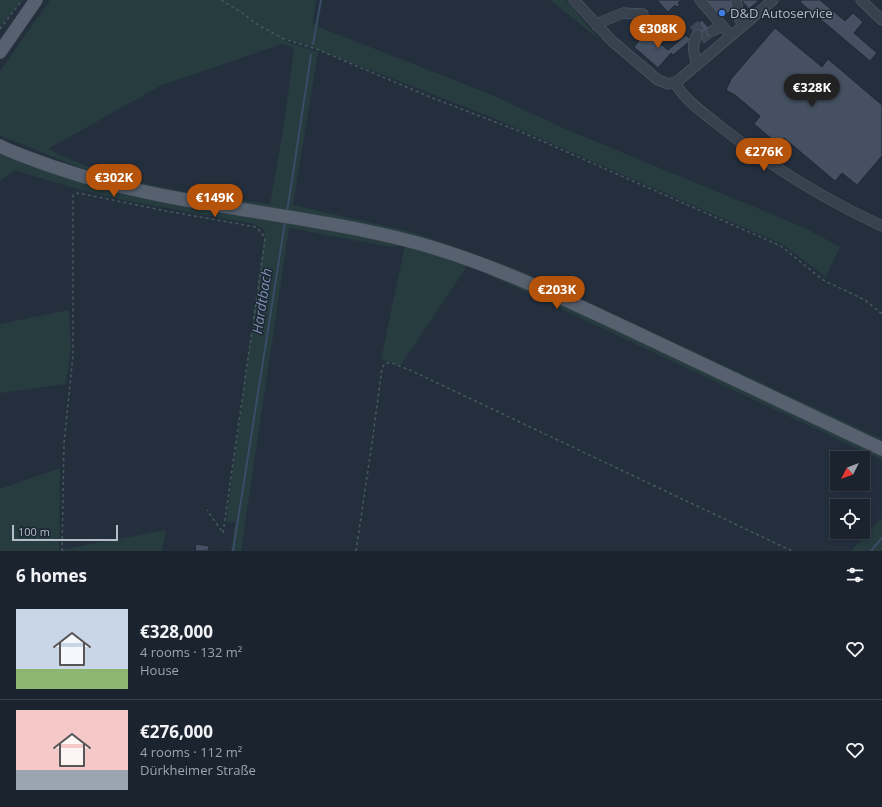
<!DOCTYPE html>
<html lang="en">
<head>
<meta charset="utf-8">
<style>
  :root { --surface:#1b232e; --page:#242b36; --text:#f1f3f6; --muted:#a0a4aa; --line:#39404a; --accent:#b45309 }
  body { margin:0; font-family:"Open Sans",sans-serif; background:var(--page); color:var(--text); height:100vh; display:flex; flex-direction:column; font-size:15px; white-space:nowrap }
  * { box-sizing:border-box; margin:0 }
  p { font-size:13px; color:var(--muted) }
  .icon { flex:none; width:22px; height:22px; fill:none; stroke:currentColor; stroke-width:2; stroke-linecap:round; stroke-linejoin:round }
  .map { position:relative; height:551px; overflow:hidden }
  .panel { display:flex; flex-direction:column; background:var(--surface); flex:1 }
  .panel>* { flex:none }
  .needle { width:26px; rotate:228deg }
  .tools { position:absolute; left:830px; top:451px; display:grid; gap:8px }
  .tools a { display:grid; place-items:center; width:40px; height:40px; border-radius:0px; background:var(--surface); box-shadow:0 2px 6px #0003,0 0 0 1px var(--line); font-size:20px }
  .scale { position:absolute; left:12px; bottom:10px; width:106px; box-sizing:border-box; padding-left:4px; border:2px solid #b4bcc9; border-top:0; font-size:11px; line-height:14px; white-space:nowrap; color:#b4bcc9; -webkit-text-stroke:3px #1d2633; paint-order:stroke }
  .price { position:absolute; translate:-50% -34px; padding:0 9px; border-radius:14px; background:var(--accent); color:#fff; font-size:13px; line-height:26px; filter:drop-shadow(0 1px 2px #0008) }
  .price::after { content:''; position:absolute; left:50%; top:24px; width:12px; height:9px; margin-left:-6px; background:inherit; clip-path:polygon(0 0,100% 0,50% 100%) }
  .price.current { background:#222; color:#fff }
  ul { padding:0; list-style:none }
  li { display:flex; align-items:center; gap:12px; height:100px; padding:0 16px }
  li+li { border-top:1px solid var(--line) }
  li span { display:grid; place-items:center; flex:none; width:112px; height:80px; border-radius:0px; color:#555 }
  li>.icon { margin-inline-start:auto }
  span .icon { width:48px; height:48px; fill:#fffc; stroke-width:1 }
  li b { font-size:17px }
  h2 { display:flex; justify-content:space-between; align-items:center; height:48px; padding:0 16px; font-size:17px }
  .map>svg:first-child { display:block }
  .green { fill:#263c3f; fill-rule:evenodd }
  .lines { fill:none; stroke-linecap:round; stroke-linejoin:round }
  .stream { stroke:#394c67; stroke-width:2 }
  .building { fill:#455162; stroke:#1f2835 }
  .minor-tunnel { stroke:#3a4453; stroke-width:10; stroke-dasharray:10 5; stroke-linecap:butt }
  .minor-casing { stroke:#565f6c; stroke-width:11 }
  .major-casing { stroke:#414a57; stroke-width:14 }
  .path { stroke:#44595c; stroke-width:1.5; stroke-dasharray:3 3; stroke-linecap:butt }
  .minor { stroke:#38414e; stroke-width:10 }
  .major { stroke:#56606e; stroke-width:13 }
  .shop-dot { fill:#3f7fe0; stroke:#1d2633; stroke-width:1.5 }
  .labels { text-anchor:middle; stroke-width:3; stroke-linejoin:round; paint-order:stroke }
  .poi-label { font-size:13px; fill:#b4bcc9; stroke:#1d2633; text-anchor:start }
  .water-label { font-size:14px; font-style:italic; fill:#7c92b1; stroke:#1d2633 }
</style>
</head>
<body>
<div class="map">
<svg width="882" height="551" viewBox="0 0 882 551">
  <rect width="100%" height="100%" fill="#242f3e"/>
  <path class="green" d="M0 0H22L0 27Z
    M50 0H316L313 23 319 27 492 95 570 131 805 228 840 247 826 277 782 244 491 117 314 48 285 39 284 41 318 52 293 205 412 232 489 259 523 272 882 439V444L493 265 95 174 4 137 0 135V71ZM282 44 294 48 284 125 270 204C196 195 115 183 48 149L162 85Z
    M550 0H566L600 40Z
    M0 153 110 190 195 208 267 217 374 236 468 264 519 283 593 316 882 453V460L468 265 400 366 381 359 405 245 391 247 289 228 241 551H231L235 522H226L265 230 255 224 123 200 74 188 14 170 0 181Z
    M69 310 71 348 66 384 0 393V324Z
    M60 468 59 550 166 530 162 551H0V489Z
    M882 518V551H851Z"/>
  <g class="lines">
    <path class="stream" d="M313 44 321 0
      M287 212 311 55
      M233 551 285 222
      M871 551 882 538"/>
  </g>
  <path class="building" d="M657 0H681L678 3 680 5 677 7 675 5 668 12Z
    M704 0H731L736 6 721 19Z
    M741 0H759L749 9Z
    M802 0H820L845 21 853 13 863 22 854 33 877 53 870 61 800 2Z
    M702 20 713 33 703 42 692 29Z
    M775 28 822 67 828 59 882 105V156L857 185 842 173 835 181 784 138 778 144 754 124 760 116 735 95 726 90 731 79Z
    M646 32 668 50 686 35 691 40 673 55 671 53 658 68 634 47Z
    M196 544 209 546 208 551H195Z"/>
  <g class="lines">
    <path class="minor-tunnel" d="M693 31 704 22
      M701 40 712 31"/>
    <g class="minor-casing">
      <path id="minor" d="M574 0 612 41 658 80 669 84 679 80 773 0
        M700 0 731 36
        M736 0 740 20 744 24
        M861 0 882 20
        M597 26 601 22 623 13 643 14
        M712 31 722 26
        M697 65C694 54 691 46 697 35
        M675 83C685 100 701 111 716 123 767 164 823 199 882 226"/>
    </g>
    <g class="major-casing">
      <path id="major" d="M0 52 36 0
        M0 146C18 155 38 161 57 168 174 208 298 211 417 243 494 264 566 300 639 334 720 373 801 410 882 449"/>
    </g>
    <path class="path" d="M221 0 241 12 258 25 284 39 319 50 430 97 519 131 781 246 823 280 865 300 882 314
      M0 29 22 0
      M62 551 64 444 73 355V195L78 193 166 211 256 227 262 233 265 240 223 533 207 510
      M356 551 372 443 382 368 385 363H392L412 371 792 551"/>
    <use href="#minor" class="minor"/>
    <use href="#major" class="major"/>
  </g>
  <circle class="shop-dot" cx="722" cy="13" r="4"/>
  <g class="labels">
    <g class="poi-label">
      <text x="730" y="18">D&amp;D Autoservice</text>
    </g>
    <g class="water-label">
      <text transform="translate(262 301) rotate(-81)" y="5">Hardtbach</text>
    </g>
  </g>
</svg>
<div class="tools">
<a><svg class="needle" viewBox="-14 -14 28 28"><path d="M0-13l5 13h-10z" fill="#e53935"/><path d="M0 13l5-13h-10z" fill="#a0a4aa"/></svg></a>
<a><svg class="icon" aria-label="locate" viewBox="0 0 24 24"><circle cx="12" cy="12" r="6"/><path d="M12 2v4M12 18v4M2 12h4M18 12h4"/></svg></a>
</div>
<div class="scale">100 m</div>
<b class="price" style="left:658px;top:49px">€308K</b>
<b class="price current" style="left:812px;top:108px">€328K</b>
<b class="price" style="left:764px;top:172px">€276K</b>
<b class="price" style="left:114px;top:198px">€302K</b>
<b class="price" style="left:215px;top:218px">€149K</b>
<b class="price" style="left:557px;top:310px">€203K</b>
</div>
<section class="panel">
<h2>6 homes<svg class="icon" aria-label="filters" viewBox="0 0 24 24"><path d="M4 7h16M4 17h16"/><circle cx="9" cy="7" r="2"/><circle cx="15" cy="17" r="2"/></svg></h2>
<ul>
<li><span style="background:linear-gradient(#c9d6e8 75%,#8fb573 0)"><svg class="icon" aria-label="home" viewBox="0 0 24 24"><path d="M3 11l9-7 9 7M6 9v11h12V9"/></svg></span><div><b>€328,000</b><p>4 rooms · 132 m²</p><p>House</p></div><svg class="icon" aria-label="heart" viewBox="0 0 24 24"><path d="M12 20l-8-8c-3-5 5-10 8-4 3-6 11-1 8 4z"/></svg></li>
<li><span style="background:linear-gradient(#f6c9c9 75%,#9aa5b1 0)"><svg class="icon" aria-label="home" viewBox="0 0 24 24"><path d="M3 11l9-7 9 7M6 9v11h12V9"/></svg></span><div><b>€276,000</b><p>4 rooms · 112 m²</p><p>Dürkheimer Straße</p></div><svg class="icon" aria-label="heart" viewBox="0 0 24 24"><path d="M12 20l-8-8c-3-5 5-10 8-4 3-6 11-1 8 4z"/></svg></li>
</ul>
</section>
</body>
</html>
